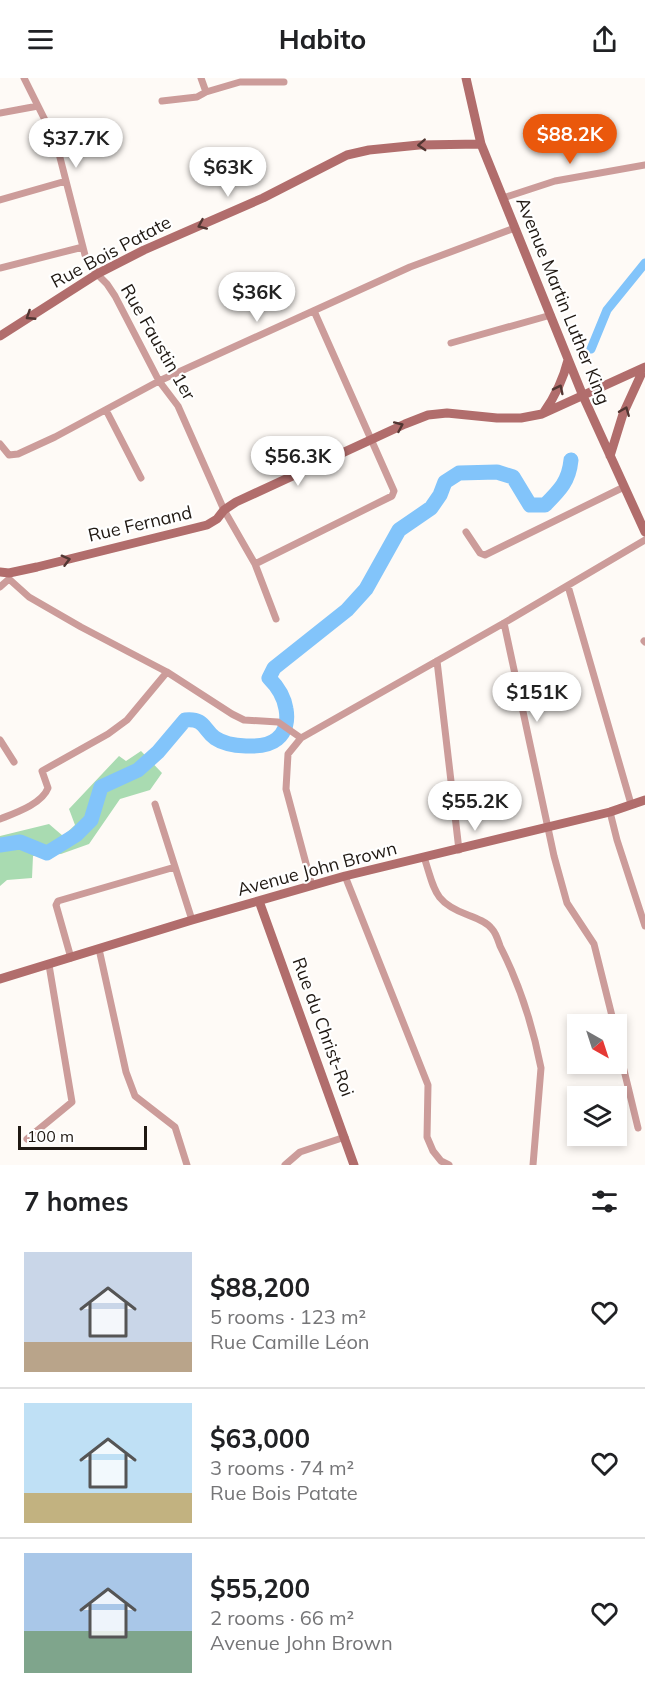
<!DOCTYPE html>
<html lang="en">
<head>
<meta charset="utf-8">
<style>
  :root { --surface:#fff; --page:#f6f6f6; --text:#202124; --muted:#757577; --line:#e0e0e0; --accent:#ea580c }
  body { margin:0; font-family:Mulish,sans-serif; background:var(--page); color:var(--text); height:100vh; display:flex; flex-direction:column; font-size:22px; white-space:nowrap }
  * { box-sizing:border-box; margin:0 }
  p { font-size:20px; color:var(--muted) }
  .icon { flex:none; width:33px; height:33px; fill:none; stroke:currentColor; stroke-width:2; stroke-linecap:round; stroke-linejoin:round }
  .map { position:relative; height:1087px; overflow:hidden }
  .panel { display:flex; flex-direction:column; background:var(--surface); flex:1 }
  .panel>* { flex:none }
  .needle { width:39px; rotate:141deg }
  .buttons { position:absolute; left:567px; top:936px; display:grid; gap:12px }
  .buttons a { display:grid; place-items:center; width:60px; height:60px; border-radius:0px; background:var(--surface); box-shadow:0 3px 9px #0003; font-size:30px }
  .scale { position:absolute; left:18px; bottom:15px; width:129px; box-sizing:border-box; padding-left:6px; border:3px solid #1f1812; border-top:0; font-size:16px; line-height:21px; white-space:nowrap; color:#1f1812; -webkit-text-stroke:4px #fff; paint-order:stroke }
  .price { position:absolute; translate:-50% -51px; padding:0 14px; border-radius:21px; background:#fff; color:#222; font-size:20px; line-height:39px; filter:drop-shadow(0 2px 3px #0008) }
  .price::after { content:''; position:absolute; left:50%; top:36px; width:18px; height:14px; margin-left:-9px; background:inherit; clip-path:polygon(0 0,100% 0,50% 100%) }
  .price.current { background:var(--accent); color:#fff }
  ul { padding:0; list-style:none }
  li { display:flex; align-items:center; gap:18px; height:150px; padding:0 24px }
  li+li { border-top:2px solid var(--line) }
  li span { display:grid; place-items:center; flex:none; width:168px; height:120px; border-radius:0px; color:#555 }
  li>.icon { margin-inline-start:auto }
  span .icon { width:72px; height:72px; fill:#fffc; stroke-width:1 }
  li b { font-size:26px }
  h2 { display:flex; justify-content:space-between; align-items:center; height:72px; padding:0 24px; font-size:26px }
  header { display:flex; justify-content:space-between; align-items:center; height:78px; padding:0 24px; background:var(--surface); font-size:27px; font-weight:700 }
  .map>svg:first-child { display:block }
  .green { fill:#a9dbb1 }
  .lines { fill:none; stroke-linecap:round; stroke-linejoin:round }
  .canal { stroke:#82c4fa; stroke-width:9 }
  .river { stroke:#82c4fa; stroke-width:15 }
  .street { stroke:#cc9c9a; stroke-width:7 }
  .secondary { stroke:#b16d6c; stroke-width:9 }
  .oneway { stroke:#523632 }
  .labels { text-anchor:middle; stroke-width:4.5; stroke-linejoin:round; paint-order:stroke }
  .street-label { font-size:18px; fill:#1f1812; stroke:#fff }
</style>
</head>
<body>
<header><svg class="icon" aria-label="menu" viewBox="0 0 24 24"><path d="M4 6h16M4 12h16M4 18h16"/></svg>Habito<svg class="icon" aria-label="share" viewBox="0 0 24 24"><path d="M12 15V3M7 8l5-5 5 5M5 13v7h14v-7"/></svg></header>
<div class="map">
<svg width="645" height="1087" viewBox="0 0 645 1087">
  <rect width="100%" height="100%" fill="#fefaf6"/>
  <path class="green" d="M141 673 162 695 150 712 120 721 89 766 61 776 33 778 32 800 7 802 0 808V758L49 746 63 758 75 747 69 731 119 678 126 683Z"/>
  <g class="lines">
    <path class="canal" d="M591 271 607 232 645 185"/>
    <path class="river" d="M0 767 20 764 47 775 76 757 91 742 101 709 138 692 158 674 185 642C205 640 203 651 215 660 228 669 264 672 277 661 286 654 288 642 286 631 284 618 278 609 269 600L274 590 347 532 366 511 399 452 431 430 440 417 445 404 459 395 497 394 513 399 530 427H545C560 412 569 403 571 382"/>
    <path class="street" d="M24 0 56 64 85 177 97 196 107 206 115 218 159 303 178 328 224 432 255 486 276 541
      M201 0 206 14
      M162 23 197 19 206 14 240 4H284
      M0 35 38 28
      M503 120 555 103 645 87
      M0 122 66 103
      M0 190 83 169
      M451 265 551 237
      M106 332 141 400
      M0 366 9 377 18 376 55 359 159 303 410 189 515 150
      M466 454 480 475 485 477 624 409
      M255 486 392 418 394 413 314 233
      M9 495V501L29 519 81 549 167 594 232 636 244 642 278 644 301 660
      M568 508 631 726
      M0 509 9 501
      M504 545 554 778 567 825 594 866 614 946
      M644 563 645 564
      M437 583 459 772
      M0 662 14 684
      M155 726 192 842
      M610 734 617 762 645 848
      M0 741C15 735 42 726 48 710L42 693 108 656 127 642 167 594
      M424 779C435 812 433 824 468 837 476 840 487 844 492 851 496 855 498 862 500 868 519 905 533 949 541 990L533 1087
      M345 798 428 1007 427 1059 433 1073 441 1083 449 1087
      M312 808 286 711 288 676 301 660 504 545 645 462
      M99 871 126 994 135 1018 175 1049 187 1087
      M71 880 56 827 58 823 175 789
      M616 959 638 1050
      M27 1061 72 1024 49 887
      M285 1087 300 1074 345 1059"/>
    <path class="secondary" d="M466 0 481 66 583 318 645 454
      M0 258 97 196 144 172 263 120 347 77 369 72 419 67 481 66
      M544 334C556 317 563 302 568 282
      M610 378 623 336 644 290
      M0 494 9 495 37 489 207 447 217 441 224 432 236 424 405 346 428 337 447 335 497 340H521L542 336 645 289
      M259 823 354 1087
      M0 901 192 842 345 798 610 734 645 722"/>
  </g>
  <defs><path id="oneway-chevron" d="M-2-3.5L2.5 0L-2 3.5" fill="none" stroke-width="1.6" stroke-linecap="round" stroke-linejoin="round" transform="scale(1.5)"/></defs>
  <g class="oneway">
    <use href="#oneway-chevron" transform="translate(422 67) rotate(177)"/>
    <use href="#oneway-chevron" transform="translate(202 147) rotate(156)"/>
    <use href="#oneway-chevron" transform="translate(30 238) rotate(147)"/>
    <use href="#oneway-chevron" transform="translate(559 311) rotate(-64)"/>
    <use href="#oneway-chevron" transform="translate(625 333) rotate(-68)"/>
    <use href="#oneway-chevron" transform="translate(399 348) rotate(-24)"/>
    <use href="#oneway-chevron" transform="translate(66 482) rotate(-15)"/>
  </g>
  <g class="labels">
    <g class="street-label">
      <text transform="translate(111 174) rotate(-28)" y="6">Rue Bois Patate</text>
      <text transform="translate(563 223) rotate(68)" y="6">Avenue Martin Luther King</text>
      <text transform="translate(158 264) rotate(60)" y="6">Rue Faustin 1er</text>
      <text transform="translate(140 446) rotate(-13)" y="6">Rue Fernand</text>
      <text transform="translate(317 791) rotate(-15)" y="6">Avenue John Brown</text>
      <text transform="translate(323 949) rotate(70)" y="6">Rue du Christ-Roi</text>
    </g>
  </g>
</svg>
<div class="buttons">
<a><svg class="needle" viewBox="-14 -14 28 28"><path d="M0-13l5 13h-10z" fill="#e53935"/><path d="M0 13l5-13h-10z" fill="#757577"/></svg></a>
<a><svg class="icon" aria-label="layers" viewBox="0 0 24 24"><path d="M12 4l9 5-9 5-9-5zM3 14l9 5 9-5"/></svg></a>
</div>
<div class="scale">100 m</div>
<b class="price current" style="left:570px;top:87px">$88.2K</b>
<b class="price" style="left:76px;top:91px">$37.7K</b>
<b class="price" style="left:228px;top:120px">$63K</b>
<b class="price" style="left:257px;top:245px">$36K</b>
<b class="price" style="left:298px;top:409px">$56.3K</b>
<b class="price" style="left:537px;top:645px">$151K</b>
<b class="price" style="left:475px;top:754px">$55.2K</b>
</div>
<section class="panel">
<h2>7 homes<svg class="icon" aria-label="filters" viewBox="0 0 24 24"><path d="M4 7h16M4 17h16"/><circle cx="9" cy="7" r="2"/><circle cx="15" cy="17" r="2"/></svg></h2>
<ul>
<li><span style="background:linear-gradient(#c9d6e8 75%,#b9a48a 0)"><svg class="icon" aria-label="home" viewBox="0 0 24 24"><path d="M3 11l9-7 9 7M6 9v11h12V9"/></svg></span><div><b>$88,200</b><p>5 rooms · 123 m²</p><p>Rue Camille Léon</p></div><svg class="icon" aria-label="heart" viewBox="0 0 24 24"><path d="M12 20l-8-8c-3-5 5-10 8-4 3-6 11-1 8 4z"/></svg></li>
<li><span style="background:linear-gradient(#bfe0f5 75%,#c2b280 0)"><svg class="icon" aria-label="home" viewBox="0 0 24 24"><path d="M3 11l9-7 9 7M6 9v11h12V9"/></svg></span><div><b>$63,000</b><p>3 rooms · 74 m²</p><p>Rue Bois Patate</p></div><svg class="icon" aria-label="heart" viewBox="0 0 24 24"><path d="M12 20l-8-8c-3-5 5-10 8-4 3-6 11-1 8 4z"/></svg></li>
<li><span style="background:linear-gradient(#a9c7e8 65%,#7fa58c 0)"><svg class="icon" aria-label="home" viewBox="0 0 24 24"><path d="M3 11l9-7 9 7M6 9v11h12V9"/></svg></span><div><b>$55,200</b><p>2 rooms · 66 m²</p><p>Avenue John Brown</p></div><svg class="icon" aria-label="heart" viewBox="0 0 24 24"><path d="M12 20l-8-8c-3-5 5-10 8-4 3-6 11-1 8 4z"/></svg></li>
</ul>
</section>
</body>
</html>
